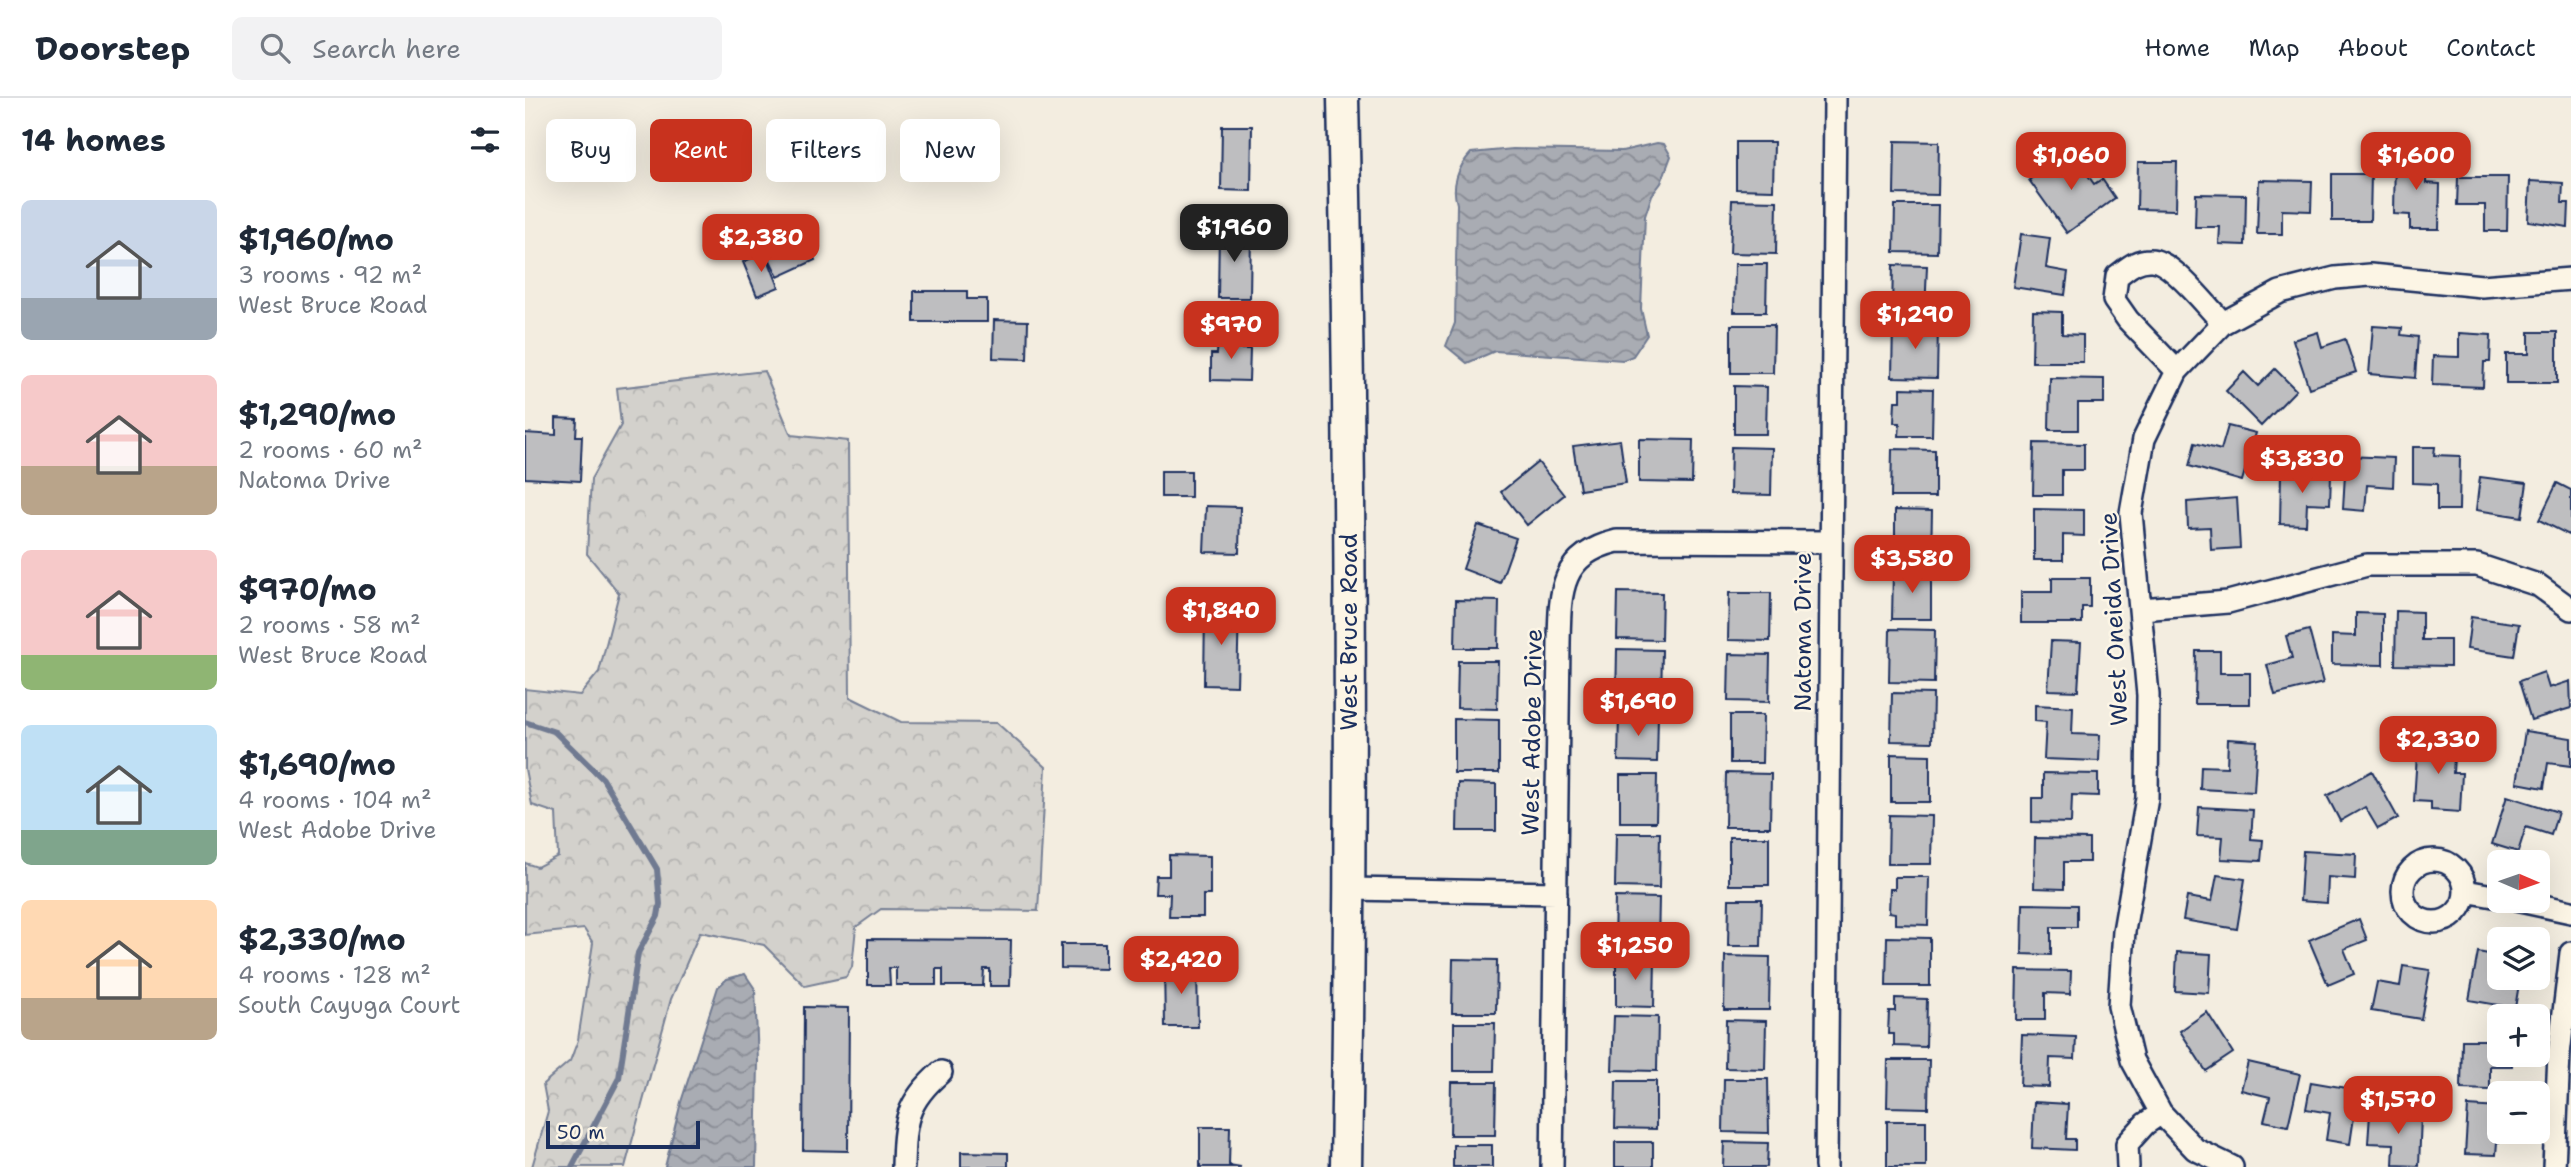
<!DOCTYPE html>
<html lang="en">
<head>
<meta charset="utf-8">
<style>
  :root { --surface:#fff; --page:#f2f2f3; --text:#1f2937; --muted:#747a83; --line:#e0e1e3; --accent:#c8321e }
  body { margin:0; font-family:"Shantell Sans",sans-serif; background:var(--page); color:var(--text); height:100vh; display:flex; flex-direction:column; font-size:26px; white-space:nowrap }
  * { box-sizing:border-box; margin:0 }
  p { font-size:23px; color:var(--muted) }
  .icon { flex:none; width:38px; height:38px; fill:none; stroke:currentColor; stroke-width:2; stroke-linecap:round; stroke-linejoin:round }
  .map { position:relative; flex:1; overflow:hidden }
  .drawer { display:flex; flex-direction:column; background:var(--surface); width:525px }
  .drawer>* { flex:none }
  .hud { position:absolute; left:21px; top:21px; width:665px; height:63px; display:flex; gap:14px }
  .needle { width:46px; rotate:92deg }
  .buttons { position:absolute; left:1962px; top:752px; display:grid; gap:14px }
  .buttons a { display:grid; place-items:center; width:63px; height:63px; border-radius:10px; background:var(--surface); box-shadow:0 7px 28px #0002; font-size:35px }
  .scale { position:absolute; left:21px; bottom:18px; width:154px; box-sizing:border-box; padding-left:7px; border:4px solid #1b2f5e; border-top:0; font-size:19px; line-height:24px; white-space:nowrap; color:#1b2f5e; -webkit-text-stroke:5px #fcf5e5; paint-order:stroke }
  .price { position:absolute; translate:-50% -60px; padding:0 16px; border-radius:14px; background:var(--accent); color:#fff; font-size:23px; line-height:46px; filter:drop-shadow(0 2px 4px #0008) }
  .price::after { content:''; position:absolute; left:50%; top:42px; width:21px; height:16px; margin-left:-10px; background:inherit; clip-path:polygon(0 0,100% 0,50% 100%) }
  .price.selected { background:#222; color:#fff }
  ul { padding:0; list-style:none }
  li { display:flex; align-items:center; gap:21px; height:175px; padding:0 21px }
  li span { display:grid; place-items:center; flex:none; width:196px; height:140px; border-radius:10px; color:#555 }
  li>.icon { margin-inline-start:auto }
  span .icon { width:84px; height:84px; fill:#fffc; stroke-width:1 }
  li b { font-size:30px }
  h2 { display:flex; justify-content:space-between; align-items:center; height:84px; padding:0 21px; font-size:30px }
  .tag { padding:0 24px; border-radius:10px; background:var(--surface); box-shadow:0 7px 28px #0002; font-size:24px; line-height:63px }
  .tag.selected { background:var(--accent); color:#fff }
  header { display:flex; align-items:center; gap:42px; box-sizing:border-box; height:98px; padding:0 35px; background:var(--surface); border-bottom:2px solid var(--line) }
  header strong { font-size:33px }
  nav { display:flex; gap:38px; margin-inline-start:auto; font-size:24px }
  .search { width:490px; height:63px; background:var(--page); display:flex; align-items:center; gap:18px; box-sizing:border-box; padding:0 24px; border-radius:10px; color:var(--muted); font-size:26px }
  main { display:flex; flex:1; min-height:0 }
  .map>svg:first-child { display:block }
  .forest { fill:url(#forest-crowns); stroke:#778095; stroke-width:2 }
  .water { fill:url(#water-waves); stroke:#707a91; stroke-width:2 }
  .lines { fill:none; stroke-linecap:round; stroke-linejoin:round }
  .stream { stroke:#707a91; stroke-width:6 }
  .building { fill:#bebec0; stroke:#1b2f5e; stroke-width:2 }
  .street-casing { stroke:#1b2f5e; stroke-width:26 }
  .secondary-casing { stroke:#1b2f5e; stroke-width:35 }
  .street { stroke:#fcf5e5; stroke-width:21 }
  .secondary { stroke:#fcf5e5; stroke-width:30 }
  .labels { text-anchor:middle; stroke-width:5; stroke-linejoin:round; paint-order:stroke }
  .street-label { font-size:24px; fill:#1b2f5e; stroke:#fcf5e5 }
</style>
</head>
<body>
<header>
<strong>Doorstep</strong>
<div class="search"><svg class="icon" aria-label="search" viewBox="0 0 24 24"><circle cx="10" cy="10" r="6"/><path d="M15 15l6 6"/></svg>Search here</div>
<nav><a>Home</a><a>Map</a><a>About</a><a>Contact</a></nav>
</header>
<main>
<section class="drawer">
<h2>14 homes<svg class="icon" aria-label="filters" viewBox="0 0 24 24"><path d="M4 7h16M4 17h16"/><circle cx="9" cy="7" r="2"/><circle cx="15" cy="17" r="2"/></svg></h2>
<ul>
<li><span style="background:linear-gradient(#c9d6e8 70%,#9aa5b1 0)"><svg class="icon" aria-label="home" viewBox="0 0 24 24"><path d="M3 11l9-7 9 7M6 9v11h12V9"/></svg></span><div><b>$1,960/mo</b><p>3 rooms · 92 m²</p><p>West Bruce Road</p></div></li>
<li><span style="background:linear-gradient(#f6c9c9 65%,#b9a48a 0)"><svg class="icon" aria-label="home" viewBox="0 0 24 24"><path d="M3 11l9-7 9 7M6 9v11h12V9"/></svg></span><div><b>$1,290/mo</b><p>2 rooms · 60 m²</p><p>Natoma Drive</p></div></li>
<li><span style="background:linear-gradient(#f6c9c9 75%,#8fb573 0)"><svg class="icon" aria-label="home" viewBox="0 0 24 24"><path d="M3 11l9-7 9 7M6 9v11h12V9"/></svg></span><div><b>$970/mo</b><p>2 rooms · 58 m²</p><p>West Bruce Road</p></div></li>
<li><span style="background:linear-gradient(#bfe0f5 75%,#7fa58c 0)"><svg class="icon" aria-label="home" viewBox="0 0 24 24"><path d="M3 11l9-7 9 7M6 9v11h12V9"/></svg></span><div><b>$1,690/mo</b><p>4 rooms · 104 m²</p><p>West Adobe Drive</p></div></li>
<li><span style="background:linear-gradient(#ffd9b3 70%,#b9a48a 0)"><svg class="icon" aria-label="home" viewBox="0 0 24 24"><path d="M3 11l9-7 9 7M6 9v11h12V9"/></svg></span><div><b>$2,330/mo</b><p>4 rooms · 128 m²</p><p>South Cayuga Court</p></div></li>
</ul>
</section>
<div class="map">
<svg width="2046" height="1069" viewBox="0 0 2046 1069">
  <defs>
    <pattern id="forest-crowns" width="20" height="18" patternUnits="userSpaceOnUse" patternTransform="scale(1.75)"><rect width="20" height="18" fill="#d3d1cc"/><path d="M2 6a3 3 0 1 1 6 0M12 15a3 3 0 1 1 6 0" fill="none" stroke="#b5b4b2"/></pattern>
    <pattern id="water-waves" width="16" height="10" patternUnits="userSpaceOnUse" patternTransform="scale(1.75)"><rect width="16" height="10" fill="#a9acb3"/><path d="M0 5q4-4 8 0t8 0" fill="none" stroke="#898c95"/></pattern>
  </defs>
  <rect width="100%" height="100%" fill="#f3ede0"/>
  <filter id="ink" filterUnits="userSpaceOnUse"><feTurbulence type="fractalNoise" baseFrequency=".0143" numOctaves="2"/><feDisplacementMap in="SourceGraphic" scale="14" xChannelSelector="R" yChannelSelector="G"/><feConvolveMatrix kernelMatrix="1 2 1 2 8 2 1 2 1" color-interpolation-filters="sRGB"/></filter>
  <g filter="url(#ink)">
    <path class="forest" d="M239 273 266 337 323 343 325 599 376 624 472 625 521 669 513 813 356 811 331 829 327 869 321 879 280 888 239 847 175 834 146 901 100 1069H7L23 1013 18 986 45 963 53 942 68 845 59 831 0 837V765L12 769 33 758 31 715 7 707 0 671V591L55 597 74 574 94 495 62 456 66 381 96 327 92 290Z"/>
    <path class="water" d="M1132 45 1139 46 1146 58 1136 85 1127 97 1120 118 1116 211 1122 237 1108 258 1098 262 970 253 942 265 921 248 930 225 932 106C926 88 933 69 946 55L988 51 1097 53Z
      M220 876 230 891 233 963 231 1069H140L156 1004 193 889 202 881Z"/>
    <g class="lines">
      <path class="stream" d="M0 624 30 634 78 681 132 771 135 806 133 818 113 855 94 980 47 1069"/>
    </g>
    <path class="building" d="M697 28H727L726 93 696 92Z
      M1370 43 1414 44 1413 97 1369 96Z
      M1211 44H1249L1248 92 1211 91Z
      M1545 52 1569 86 1577 81 1590 100 1542 135 1504 82Z
      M1870 56H1902L1901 85 1915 86 1914 131H1885V117L1869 116Z
      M1613 64H1652L1651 112 1612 111Z
      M1807 76H1846L1845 123H1807Z
      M1933 79H1983L1982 133H1960V107H1932Z
      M1734 82 1787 83 1786 113 1757 112V136H1732Z
      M2005 83 2038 85 2037 105H2044L2043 129 2003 123Z
      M1671 96 1721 97 1720 147 1694 146 1695 129H1670Z
      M1207 102 1252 103 1251 156 1205 155Z
      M1370 107H1413L1412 155 1369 154Z
      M694 132 726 133 725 200H693Z
      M1496 136 1525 140 1521 170 1543 174 1540 197 1488 189Z
      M281 140 290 162 253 179 243 158Z
      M240 154 254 189 232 198 218 164Z
      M1210 166H1242L1241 214H1209Z
      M1368 167 1402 168 1400 215 1367 214Z
      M389 193H442V201H462V224H389Z
      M1508 213 1537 214V236L1558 237V264H1507Z
      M469 222 503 223 502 261 468 260Z
      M1368 226 1413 227 1412 280 1367 279Z
      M1206 227H1249L1248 275H1206Z
      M1848 228 1877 230 1876 237 1893 239 1890 280 1844 276Z
      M1793 234 1797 249 1820 241 1831 274 1784 290 1768 242Z
      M2004 234H2032V285H1981V256H2004Z
      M1934 235 1966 237 1965 264H1959L1958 289 1907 287 1908 258 1934 259Z
      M693 239H718L717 251H725L724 283 686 282V256H692Z
      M1750 271 1771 292 1736 328 1701 293 1719 274 1733 288Z
      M1525 280 1579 281V305H1553V332H1524Z
      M1209 288 1242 289 1241 336H1209Z
      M1376 290 1408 291 1407 338H1374L1375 325H1369L1370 303H1376Z
      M31 320 52 321 51 338H57L55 383 0 380V335L31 337Z
      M1703 328 1731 335 1717 383 1664 368 1670 345 1696 352Z
      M1114 341 1168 342 1167 385 1114 384Z
      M1095 342 1101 385 1055 392 1048 348Z
      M1509 345 1559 346V372H1537V397H1508Z
      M1206 349 1247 350 1246 397 1205 396Z
      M1888 349H1910L1909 357 1935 358 1934 412H1912V386L1888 385Z
      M1367 351 1410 352V399H1366Z
      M1821 358 1869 360 1868 389 1842 387 1840 413 1818 411Z
      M1013 364 1039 397 1002 427 976 394Z
      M636 373H666V399H636Z
      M1756 375 1806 376 1805 406 1782 405 1781 427 1755 426Z
      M1955 379 2002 385 1997 419 1951 412Z
      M2032 385 2046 392V438L2014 422Z
      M1712 400 1715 450 1686 452 1685 429 1663 430 1662 404Z
      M681 408 715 409 714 455 679 454Z
      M1509 411 1559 412V438L1538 437V462H1509Z
      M1370 412 1407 413 1406 460H1374V448H1370Z
      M953 427 991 440 975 485 938 471Z
      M1368 473 1406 474V521H1367Z
      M1527 480H1565V509H1557V525H1496V494H1527Z
      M1093 494 1137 495 1136 542 1092 541Z
      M1204 495H1246L1245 543 1203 542Z
      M931 502 974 503 973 550H930Z
      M680 511H714L712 588 679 587Z
      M1871 513 1897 514V542H1925V568L1870 567Z
      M1831 515 1858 516V567L1807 566V537L1831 538Z
      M1946 519 1994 526 1989 558 1942 551Z
      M1365 531 1410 532 1409 585 1364 584Z
      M1784 532 1798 585 1750 597 1742 567 1767 560 1761 538Z
      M1526 543 1556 544 1553 593 1523 592Z
      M1092 551 1137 552 1136 606 1091 605Z
      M1671 553H1695V575H1725V606H1670Z
      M1204 556 1245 557 1244 604 1203 603Z
      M933 563H973L972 611 932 610Z
      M2019 574 2024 590 2045 583 2046 610 2006 622 1994 583Z
      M1367 595 1408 596 1407 644 1366 643Z
      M1510 607 1548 609 1547 636 1575 637 1574 663 1519 661 1521 624 1510 623Z
      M1094 615 1133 616 1132 664 1093 663Z
      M1205 617H1238L1237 665H1205Z
      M929 621 974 622V675H929Z
      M2000 633 2046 640V668L2023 665 2019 690 1992 685Z
      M1703 641 1732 643 1729 694 1675 691 1676 668 1702 669Z
      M1893 641 1930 643 1928 675H1937L1935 714 1906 712V704L1889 703Z
      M1366 656 1405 657V704H1366Z
      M1847 673 1873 720 1853 731 1840 709 1815 723 1802 698Z
      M1201 675 1246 676 1245 729H1200Z
      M1518 675 1573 676V698L1547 697 1546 725 1507 724V700H1518Z
      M1095 677H1132L1131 724H1095Z
      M933 685 971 686V733H932Z
      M1982 698 2033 714 2026 737 2001 729 1993 754 1967 746Z
      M1674 709 1728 712 1726 741 1738 742 1736 763 1696 761 1698 739 1672 738Z
      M1364 717 1407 718 1406 766H1363Z
      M1091 735H1135L1134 790 1090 789Z
      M1204 739H1244V787H1204Z
      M1510 740 1564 741V764H1539V791L1509 790Z
      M1778 753 1831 756 1830 781 1803 779 1802 805 1775 803Z
      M644 757 685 758V797H678V819H644L645 796H630L631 778H644Z
      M1692 777 1720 781 1712 831 1658 822 1662 799 1687 803Z
      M1370 779H1404L1403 827 1370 826V815L1364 814 1365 791H1370Z
      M1090 799 1134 800 1133 847 1089 846Z
      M1204 801H1237L1236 848H1203Z
      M1498 806 1552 807V829H1526V857L1497 856Z
      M1834 821 1842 842 1819 851 1829 876 1803 887 1784 842Z
      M1362 839 1405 840V888H1361Z
      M343 841 486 842 485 888H465V871H459L458 888H418V871H411V887H371V870H364L365 887H343Z
      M536 846H580V871L536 870Z
      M1652 854 1686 856 1684 895 1650 893Z
      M1953 854 1974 858V880H1995L1990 910 1944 902Z
      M1200 858 1245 859 1244 912H1199Z
      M1091 860 1130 861 1129 909 1091 908Z
      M928 861 972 862 971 915H927Z
      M639 866H672L673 929H640Z
      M1878 868 1905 872 1896 921 1846 913 1852 884 1875 888Z
      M1492 872 1546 873 1545 896 1520 895V922H1491Z
      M1370 900 1402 901 1401 949 1369 948V936H1363L1364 913H1370Z
      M279 909 324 910 323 1053 278 1052Z
      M1682 914 1708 955 1681 973 1655 933Z
      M1089 918 1133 919 1132 973 1087 972Z
      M1201 922 1241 923 1240 971 1200 970Z
      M929 925H970L969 973H929Z
      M1497 937 1551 939 1550 961 1525 960 1524 989 1495 988Z
      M1937 942H1974V957H1987V968H1965V992L1936 991Z
      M1363 962H1404L1403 1010 1362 1009Z
      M1723 964 1775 976 1763 1028 1739 1023 1745 999 1716 992Z
      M1199 981H1243L1244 1035 1198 1034Z
      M1091 983H1131V1031L1090 1030Z
      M926 984H971L970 1037H925Z
      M1786 984 1833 992 1825 1046 1801 1042 1805 1015 1781 1011Z
      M1509 1004 1543 1006 1541 1041H1550V1052L1507 1050Z
      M1943 1008 1974 1010V1034H1980V1044H1972L1971 1057 1940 1056Z
      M1845 1016 1896 1018 1894 1068 1868 1067 1869 1046 1843 1045Z
      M1362 1023H1401V1069H1362Z
      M675 1029H705L704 1067 716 1069H675Z
      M1090 1044H1128V1069H1090Z
      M1199 1044 1243 1045 1242 1069H1198Z
      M928 1047H967V1069H928Z
      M436 1054 483 1055V1069H436Z"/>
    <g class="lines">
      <g class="street-casing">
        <path id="street" d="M1652 273 1603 222 1589 202 1592 178C1603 170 1611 162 1625 162 1646 161 1683 210 1698 225
          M1616 511 1703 504 1842 467H1952L2013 487 2046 511
          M1878 793a31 31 0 1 1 62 0a31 31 0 1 1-62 0Z
          M826 791 1031 795
          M1940 793 1974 799
          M1995 803 2046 814
          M378 1069C379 1024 381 1004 416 974
          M1027 1069 1034 545C1035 494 1034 457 1092 443L1305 444
          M1301 1069 1310 0
          M1603 1069 1602 1046 1620 1026 1636 1015
          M1707 1069 1670 1051 1636 1015 1607 962 1594 908 1599 833 1622 700 1623 597 1606 415 1619 341 1652 273 1698 225 1755 194 1810 180 1845 177 1957 188 2046 181
          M2029 1069 2034 956 2046 855"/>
      </g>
      <g class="secondary-casing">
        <path id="secondary" d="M818 0C826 356 827 713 821 1069"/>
      </g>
      <use href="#street" class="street"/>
      <use href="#secondary" class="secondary"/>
    </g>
  </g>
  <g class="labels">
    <g class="street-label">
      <text transform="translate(1589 521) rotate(-93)" y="8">West Oneida Drive</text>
      <text transform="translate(824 534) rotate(-90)" y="8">West Bruce Road</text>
      <text transform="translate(1278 534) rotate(-90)" y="8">Natoma Drive</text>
      <text transform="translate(1007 634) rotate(-89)" y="8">West Adobe Drive</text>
    </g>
  </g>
</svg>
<div class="buttons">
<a><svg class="needle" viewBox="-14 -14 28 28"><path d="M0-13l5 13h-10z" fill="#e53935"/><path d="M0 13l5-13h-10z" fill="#747a83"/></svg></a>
<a><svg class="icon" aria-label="layers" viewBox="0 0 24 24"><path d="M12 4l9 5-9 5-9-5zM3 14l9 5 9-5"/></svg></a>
<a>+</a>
<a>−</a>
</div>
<div class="scale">50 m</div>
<b class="price" style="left:1546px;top:94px">$1,060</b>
<b class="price" style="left:1891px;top:94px">$1,600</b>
<b class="price selected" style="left:709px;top:166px">$1,960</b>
<b class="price" style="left:236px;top:176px">$2,380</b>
<b class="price" style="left:1390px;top:253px">$1,290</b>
<b class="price" style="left:706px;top:263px">$970</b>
<b class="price" style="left:1777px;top:397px">$3,830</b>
<b class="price" style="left:1387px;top:497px">$3,580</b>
<b class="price" style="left:696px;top:549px">$1,840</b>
<b class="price" style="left:1113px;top:640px">$1,690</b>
<b class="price" style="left:1913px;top:678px">$2,330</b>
<b class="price" style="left:1110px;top:884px">$1,250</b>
<b class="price" style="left:656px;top:898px">$2,420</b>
<b class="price" style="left:1873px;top:1038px">$1,570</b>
<div class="hud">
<a class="tag">Buy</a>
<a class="tag selected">Rent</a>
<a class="tag">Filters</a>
<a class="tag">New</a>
</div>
</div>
</main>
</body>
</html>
